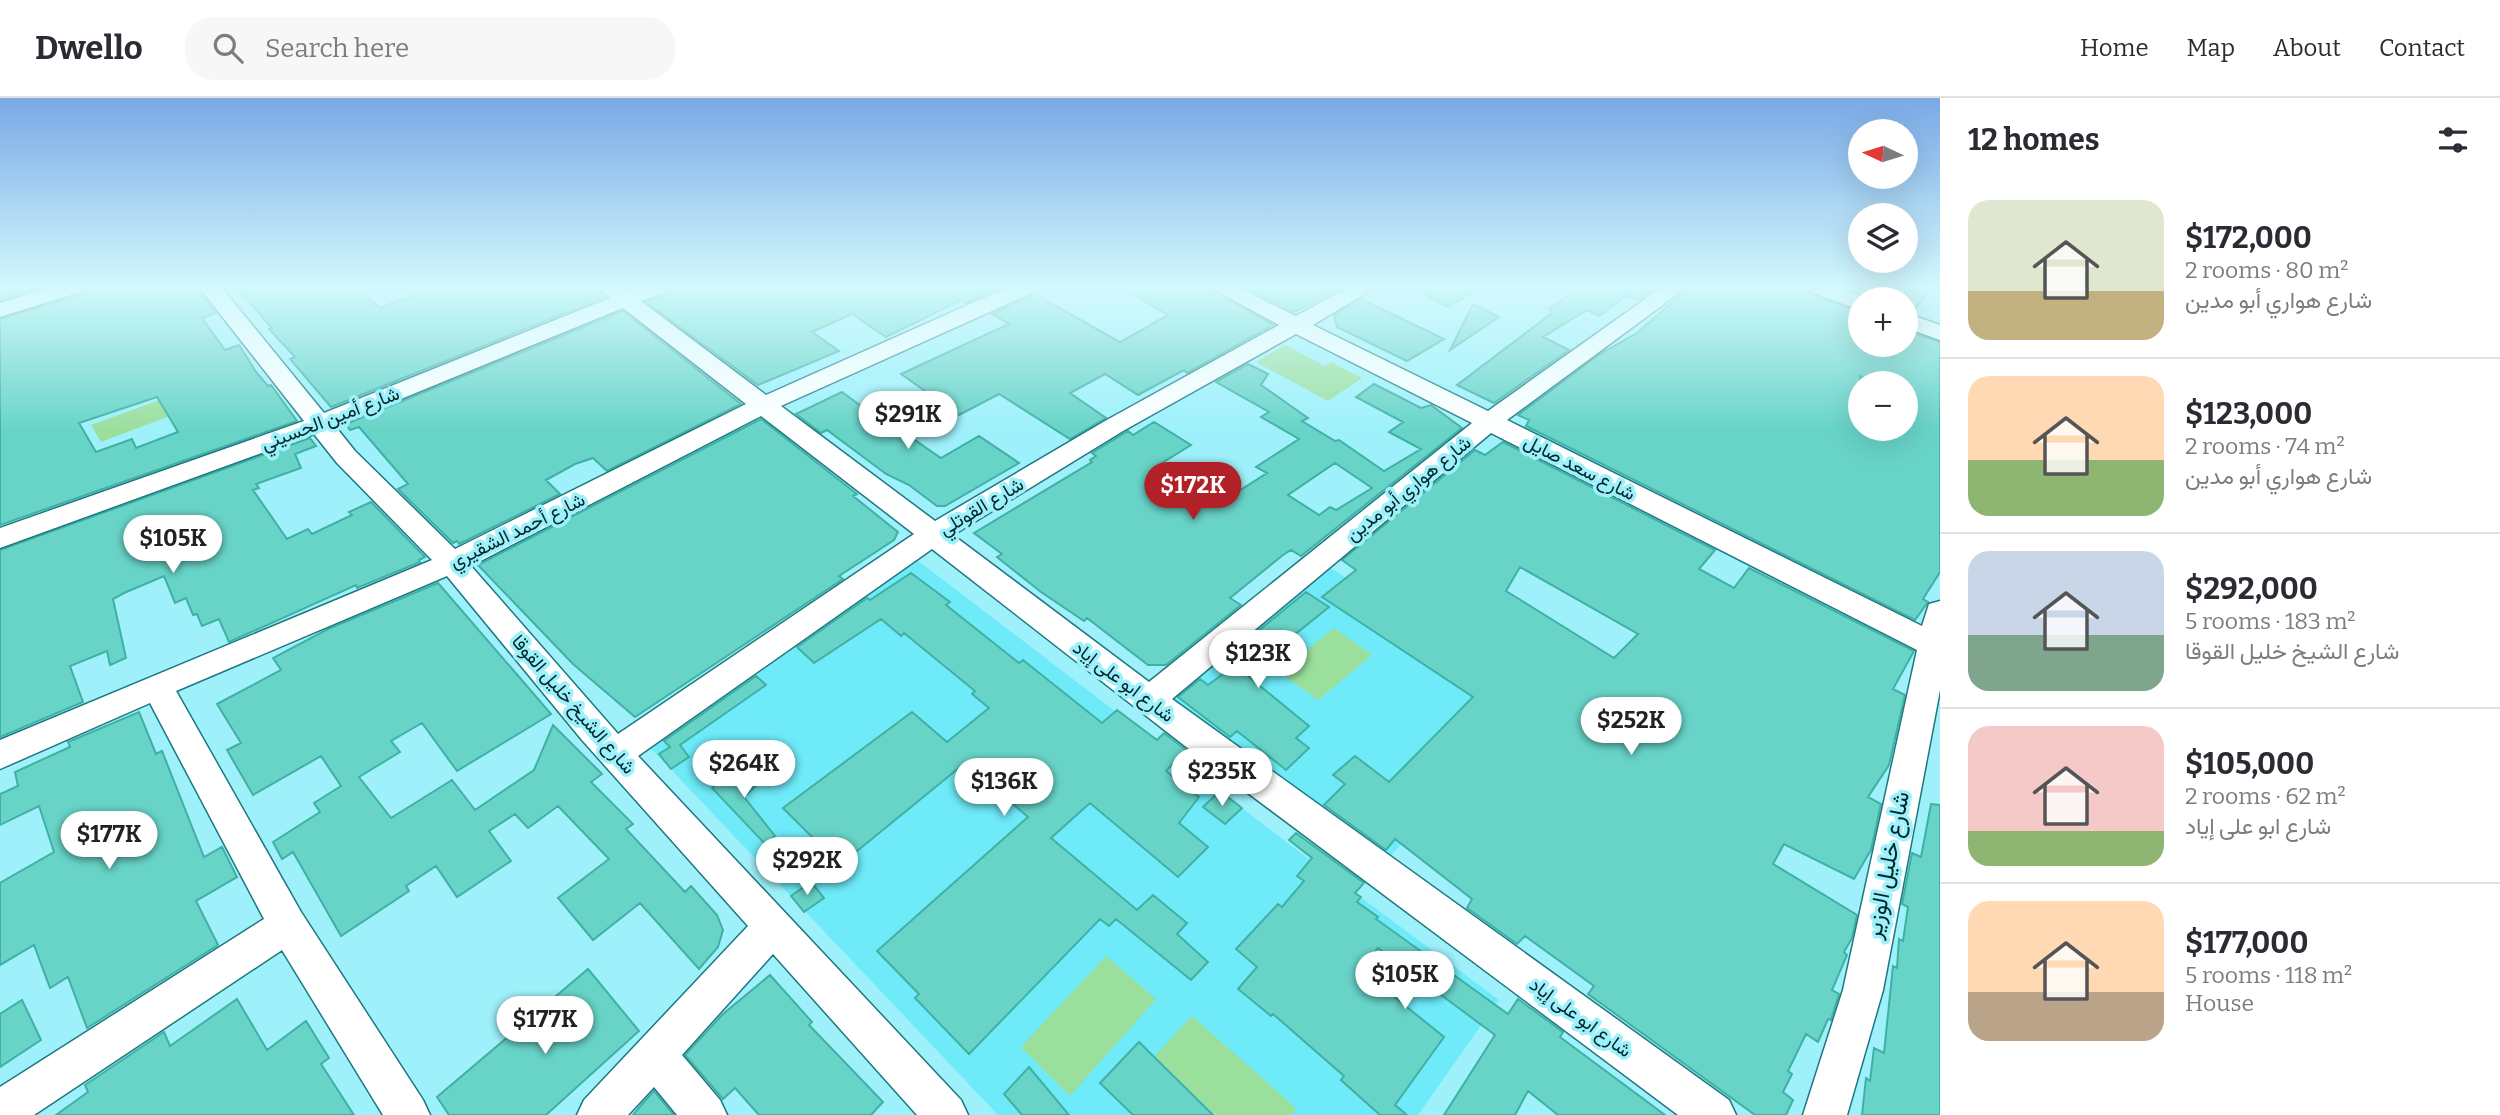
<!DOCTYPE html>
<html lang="en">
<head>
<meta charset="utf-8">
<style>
  :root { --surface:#fff; --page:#f7f7f7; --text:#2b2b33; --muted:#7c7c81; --line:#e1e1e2; --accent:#b22127 }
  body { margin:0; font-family:Bitter,Vazirmatn,serif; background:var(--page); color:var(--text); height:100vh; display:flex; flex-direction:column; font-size:26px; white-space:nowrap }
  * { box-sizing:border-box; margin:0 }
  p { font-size:23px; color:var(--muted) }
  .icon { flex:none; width:38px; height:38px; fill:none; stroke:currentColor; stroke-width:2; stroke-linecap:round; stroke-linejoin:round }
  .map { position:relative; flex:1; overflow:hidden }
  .drawer { display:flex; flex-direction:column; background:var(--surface); width:560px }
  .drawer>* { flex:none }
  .needle { width:46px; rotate:274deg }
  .controls { position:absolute; left:1848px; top:21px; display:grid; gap:14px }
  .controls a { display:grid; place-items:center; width:70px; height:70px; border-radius:50%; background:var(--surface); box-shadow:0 7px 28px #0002; font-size:35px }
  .price { position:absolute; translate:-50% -60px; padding:0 16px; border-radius:24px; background:#fff; color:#222; font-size:23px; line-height:46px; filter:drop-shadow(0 2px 4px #0008) }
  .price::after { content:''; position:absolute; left:50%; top:42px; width:21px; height:16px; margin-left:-10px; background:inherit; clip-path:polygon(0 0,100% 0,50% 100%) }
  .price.active { background:var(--accent); color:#fff }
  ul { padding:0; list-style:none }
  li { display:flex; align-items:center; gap:21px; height:175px; padding:0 28px }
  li+li { border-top:2px solid var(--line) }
  li span { display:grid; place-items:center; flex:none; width:196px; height:140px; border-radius:21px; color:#555 }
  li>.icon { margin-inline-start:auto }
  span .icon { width:84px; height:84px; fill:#fffc; stroke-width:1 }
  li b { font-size:30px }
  h2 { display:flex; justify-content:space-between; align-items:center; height:84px; padding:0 28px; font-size:30px }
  header { display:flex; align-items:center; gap:42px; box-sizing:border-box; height:98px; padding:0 35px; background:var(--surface); border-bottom:2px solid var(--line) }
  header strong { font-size:33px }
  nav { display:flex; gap:38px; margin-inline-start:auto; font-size:24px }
  .search { width:490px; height:63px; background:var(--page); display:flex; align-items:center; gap:18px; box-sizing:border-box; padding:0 24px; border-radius:28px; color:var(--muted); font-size:26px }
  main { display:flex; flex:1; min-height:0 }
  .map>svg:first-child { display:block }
  .built { fill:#6eeaf8 }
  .green { fill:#9bdf9d }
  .building { fill:#68d4c8; stroke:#40b0a4; stroke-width:2; fill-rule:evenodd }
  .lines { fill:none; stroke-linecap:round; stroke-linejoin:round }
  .minor-casing { stroke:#1d7881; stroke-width:3 }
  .minor { fill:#fff; fill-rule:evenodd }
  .labels { text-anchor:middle; stroke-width:7; stroke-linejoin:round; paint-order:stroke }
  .street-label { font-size:19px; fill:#02272b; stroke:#9ef1fb }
  .near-street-label { font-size:23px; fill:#02272b; stroke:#9ef1fb }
</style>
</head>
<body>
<header>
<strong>Dwello</strong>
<div class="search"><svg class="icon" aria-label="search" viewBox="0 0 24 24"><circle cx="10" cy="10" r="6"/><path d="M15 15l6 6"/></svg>Search here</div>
<nav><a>Home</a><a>Map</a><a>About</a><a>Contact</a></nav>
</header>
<main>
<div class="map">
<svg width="1940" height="1017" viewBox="0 0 1940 1017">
  <rect width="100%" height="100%" fill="#9ef1fb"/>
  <path class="built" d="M917 462 1289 746 1499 902 1418 1017H998L645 644 779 551Z
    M1329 469 1534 598 1384 765 1172 609 1168 588Z"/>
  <path class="green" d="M1285 247 1325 268 1331 264 1362 280 1328 303 1256 264Z
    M165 300 175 316 101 344 91 327Z
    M1334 530 1372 557 1318 602 1279 574Z
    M1106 858 1156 901 1070 998 1021 949Z
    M1192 918 1297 1011 1291 1017H1215L1155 958Z"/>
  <path class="building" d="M0 189H41L0 202Z
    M85 189H196L216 215 202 220 225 252 239 247 256 274 268 288 271 287 297 323 0 427V221L81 197ZM157 299 178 334 136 350 132 341 96 354 79 325Z
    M236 189H356L380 210 435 189H595L605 199 331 309 290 261 295 259 269 231 272 230Z
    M670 189H1001L966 205 961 202 886 239 852 216 812 234 839 253 758 287 646 204 666 196Z
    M1120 189H1207L1273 227 1187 275 1184 272 1138 297 1105 276 1070 295 1106 320 1070 341 999 296 959 317 901 276 1009 226 992 216 1035 196 1120 244 1168 217Z
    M1243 189H1343L1295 214Z
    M1410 189H1481L1448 209Z
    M1580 189H1657L1639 202 1627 197 1599 218 1587 212 1543 239 1569 252 1494 305 1457 287 1552 215 1549 211Z
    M1690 189H1806L1810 196 1860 214V247H1906V233L1940 244V474L1923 501 1928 504 1915 522 1526 328 1529 322 1518 317 1600 256 1637 235ZM1860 278 1878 285H1906V331H1860Z
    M1906 189H1930L1913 215 1906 213Z
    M1361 201 1444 241 1407 263 1337 229 1334 217Z
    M1473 206 1499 219 1450 252Z
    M623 213 741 306 607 373 593 360 575 366 546 382 560 396 459 446 457 443 453 445 398 391 408 386 359 329 350 332 346 326Z
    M1248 266 1268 276 1261 287 1308 320 1302 323 1335 343 1339 342 1384 373 1421 351 1389 334 1403 324 1356 299 1374 286 1421 310 1431 307 1462 330 1301 458 1291 452 1283 457 1230 500 1241 507 1166 567H1148L1087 520 1084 523 1041 494 997 459 1002 456 974 435 1092 364 1090 362 1096 358 1092 355 1128 333 1133 337 1154 324 1191 347 1162 365 1218 400 1229 392 1234 396 1267 375 1256 369 1299 341 1261 319 1269 314 1216 284ZM1335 365 1372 390 1336 412 1330 409 1319 417 1288 397Z
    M842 294 868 313 874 309 896 326 893 327 941 360 979 338 1019 365 945 408H937L909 387 886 376 827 332 821 335 796 316Z
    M761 321 857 396 853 398 898 434 894 442 839 478 843 481 635 619 573 566 478 467Z
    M310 340 316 348 295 356 301 370 256 386 259 390 253 392 287 441 308 431 312 436 352 417 349 414 371 404 425 459 419 462 420 464 357 490 356 487 229 544 219 521 202 528 197 516 193 517 186 500 175 505 164 478 124 495 113 501 126 560 110 567 107 553 70 568 83 604 0 639V452Z
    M1503 344 1715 452 1699 471 1734 490 1749 470 1914 553 1893 591 1905 597 1889 667 1868 699 1881 706 1871 752 1854 781 1784 746 1773 766 1857 817 1852 840 1844 854 1847 857 1832 892 1839 896 1831 922 1828 921 1818 944 1806 936 1788 973 1792 976 1783 994 1793 1002 1786 1017H1755L1588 896 1594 888 1525 838 1517 846 1467 810 1472 801 1395 741 1386 752 1324 707 1345 686 1333 677 1355 658 1389 684 1473 599 1322 499 1356 472 1342 462 1475 352 1485 357ZM1520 469 1638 536 1614 560 1506 493Z
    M911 475 950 504 946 507 1019 565 1023 562 1102 625 1117 612 1157 642 1164 635 1186 652 1166 673 1199 699 1179 725 1208 749 1178 779 1090 705 1051 740 1137 812 1153 797 1187 825 1177 836 1208 864 1191 882 1116 821 1109 828 1100 821 969 956 915 900 919 896 877 853 1028 719 965 665 840 767 783 710 912 614 947 644 989 610 972 596 975 593 904 535 901 538 881 521 814 565 797 549 867 500 870 502Z
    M438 485 551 616 457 673 422 625 391 643 400 654 359 679 391 720 452 682 475 712 534 672 553 627 602 676 591 684 633 726 626 731 685 794 691 788 717 817 723 832 718 849 699 871 640 805 593 842 558 800 609 761 558 708 528 730 515 716 489 733 511 763 457 799 436 768 406 788 409 793 341 838 293 754 282 761 273 744 320 714 314 705 341 688 321 658 253 697 227 652 241 645 217 606 281 572 273 560 328 531Z
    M1306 494 1329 509 1258 566 1261 568 1249 579 1309 628 1296 640 1309 650 1286 672 1237 633 1230 639 1178 599 1200 581 1208 587 1239 564 1233 560 1246 549 1242 546Z
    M756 578 766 587 680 647 689 659 671 671 659 656 670 649 664 643Z
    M139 614 156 656 162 653 204 759 222 749 237 779 196 803 218 847 87 930 68 879 50 890 34 847 0 867V785L54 754 39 708 0 727V696L18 688 15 674 70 649 68 644Z
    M744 666 761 683 744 699 775 738 766 747 712 690Z
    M1220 693 1242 710 1225 726 1203 709Z
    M1931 706 1940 707V1017H1862L1866 980 1870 983 1874 950 1884 955 1893 868 1897 870 1899 841 1903 843 1908 809 1902 806 1912 755 1921 759Z
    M1296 735 1364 785 1355 795 1361 799 1357 804 1378 819 1376 821 1508 916 1518 901 1563 934 1560 939 1665 1017H1558L1528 993 1515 1017H1444L1495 937 1378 850 1361 872 1444 939 1395 1007 1407 1017H1380L1341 982 1344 978 1273 916 1271 918 1238 891 1257 869 1236 851 1278 806 1282 809 1304 783 1297 778 1312 760 1289 742Z
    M811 784 824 800 804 814 791 798Z
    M588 871 639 933 546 1017H449L437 999Z
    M770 877 812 924 809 927 883 1004 871 1017H759L735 990 723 1001 685 957 723 916Z
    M237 901 267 952 306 923 329 960 321 966 354 1017H56L88 994 85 987 164 934 170 948Z
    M22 902 41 942 0 969V916Z
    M1139 944 1213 1017H1133L1100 985Z
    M1029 969 1069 1017H1022L1004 996Z
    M654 993 674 1017H633L643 1005Z"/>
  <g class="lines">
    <g class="minor-casing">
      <path id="minor" d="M50 189H83L80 194 0 219V205Z
        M199 189H221L324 315 610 200 598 189H623L628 193 638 189H668L665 194 641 203 766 297 1008 189H1037L1034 194 781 308 935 423 1105 323 1279 227 1209 189H1237L1296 218 1349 189H1376L1313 227 1488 313 1662 189H1687L1507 322 1922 528 1929 506 1940 503V592L1883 892 1847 1017H1803L1843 892 1917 552 1491 335 1172 601 1729 1002 1736 1017H1678L1185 648 932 451 638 658 961 1002 968 1017H917L773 856 682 957 720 1002 727 1017H677L654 989 628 1017H577L584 1002 748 828 582 642 447 478 176 593 301 814 423 1002 430 1017H383L282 852 34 1017H0V989L264 821 150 605 0 671V642L432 462 337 365 314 336 0 450V430L304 323ZM623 210 746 306 455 451 355 353 335 328ZM1296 236 1472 325 1149 584 953 437 1123 333ZM761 318 914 436 618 636 471 468Z
        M1808 189H1839L1868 201H1860V212L1811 194Z
        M1906 215 1940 227V242L1906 230Z"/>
    </g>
    <use href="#minor" class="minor"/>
  </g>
  <linearGradient id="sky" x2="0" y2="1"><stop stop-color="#79a8e6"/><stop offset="0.57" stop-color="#d3f9fd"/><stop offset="1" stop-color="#d3f9fd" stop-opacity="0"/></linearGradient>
  <rect width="1940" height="332" fill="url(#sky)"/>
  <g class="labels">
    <g class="street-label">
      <text transform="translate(330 320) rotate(-21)" y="7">شارع أمين الحسيني</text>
      <text transform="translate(1580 369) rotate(27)" y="7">شارع سعد صايل</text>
      <text transform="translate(1408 390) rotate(-39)" y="7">شارع هواري أبو مدين</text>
      <text transform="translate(981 408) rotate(-31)" y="7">شارع القوتلي</text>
      <text transform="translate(517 432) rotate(-26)" y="7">شارع أحمد الشقيري</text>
      <text transform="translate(1124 583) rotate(37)" y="7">شارع ابو على إياد</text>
      <text transform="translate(574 606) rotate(49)" y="7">شارع الشيخ خليل القوقا</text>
      <text transform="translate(1581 919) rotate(36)" y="7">شارع ابو على إياد</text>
    </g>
    <g class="near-street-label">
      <text transform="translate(1887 767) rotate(-79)" y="8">شارع خليل الوزير</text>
    </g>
  </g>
</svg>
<div class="controls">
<a><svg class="needle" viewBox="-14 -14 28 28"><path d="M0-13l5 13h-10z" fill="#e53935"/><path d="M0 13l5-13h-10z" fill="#7c7c81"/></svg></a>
<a><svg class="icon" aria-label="layers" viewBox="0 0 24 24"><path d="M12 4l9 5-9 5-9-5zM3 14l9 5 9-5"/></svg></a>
<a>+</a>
<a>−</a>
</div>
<b class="price" style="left:908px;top:353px">$291K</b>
<b class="price active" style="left:1193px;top:424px">$172K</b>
<b class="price" style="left:173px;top:477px">$105K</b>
<b class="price" style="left:1258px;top:592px">$123K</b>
<b class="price" style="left:1631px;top:659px">$252K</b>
<b class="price" style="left:744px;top:702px">$264K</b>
<b class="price" style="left:1222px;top:710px">$235K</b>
<b class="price" style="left:1004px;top:720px">$136K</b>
<b class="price" style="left:109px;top:773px">$177K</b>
<b class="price" style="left:807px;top:799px">$292K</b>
<b class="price" style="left:1405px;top:913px">$105K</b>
<b class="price" style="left:545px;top:958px">$177K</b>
</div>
<section class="drawer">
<h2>12 homes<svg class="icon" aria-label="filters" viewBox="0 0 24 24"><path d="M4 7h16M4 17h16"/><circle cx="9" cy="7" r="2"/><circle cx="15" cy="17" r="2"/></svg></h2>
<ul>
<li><span style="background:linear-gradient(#dfe7d0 65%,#c2b280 0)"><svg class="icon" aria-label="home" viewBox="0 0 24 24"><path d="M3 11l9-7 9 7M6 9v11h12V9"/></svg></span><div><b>$172,000</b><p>2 rooms · 80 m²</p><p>شارع هواري أبو مدين</p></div></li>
<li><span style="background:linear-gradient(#ffd9b3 60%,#8fb573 0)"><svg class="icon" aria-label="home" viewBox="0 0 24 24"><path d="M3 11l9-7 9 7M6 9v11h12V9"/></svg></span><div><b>$123,000</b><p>2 rooms · 74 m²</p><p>شارع هواري أبو مدين</p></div></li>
<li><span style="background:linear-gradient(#c9d6e8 60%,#7fa58c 0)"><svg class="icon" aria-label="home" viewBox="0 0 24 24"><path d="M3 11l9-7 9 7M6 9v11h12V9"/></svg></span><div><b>$292,000</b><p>5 rooms · 183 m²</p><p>شارع الشيخ خليل القوقا</p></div></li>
<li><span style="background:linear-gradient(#f6c9c9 75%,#8fb573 0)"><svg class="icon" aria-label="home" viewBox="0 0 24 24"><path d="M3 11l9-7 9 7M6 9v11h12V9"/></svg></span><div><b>$105,000</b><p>2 rooms · 62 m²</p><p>شارع ابو على إياد</p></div></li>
<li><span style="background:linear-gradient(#ffd9b3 65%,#b9a48a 0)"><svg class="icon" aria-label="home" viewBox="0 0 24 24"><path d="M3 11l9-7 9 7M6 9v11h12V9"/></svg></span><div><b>$177,000</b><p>5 rooms · 118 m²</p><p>House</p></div></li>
</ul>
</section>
</main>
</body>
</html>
